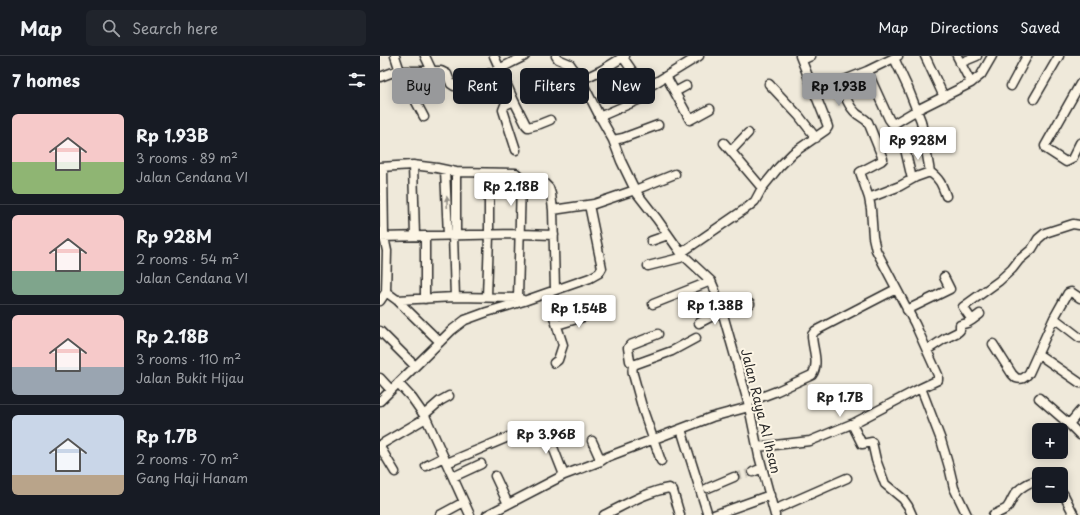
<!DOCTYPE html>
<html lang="en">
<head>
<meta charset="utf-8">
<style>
  :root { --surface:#171b24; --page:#20242c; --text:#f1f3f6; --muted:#9ea1a6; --line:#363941; --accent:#98999b }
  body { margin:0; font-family:"Playpen Sans",sans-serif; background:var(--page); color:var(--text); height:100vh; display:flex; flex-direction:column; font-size:15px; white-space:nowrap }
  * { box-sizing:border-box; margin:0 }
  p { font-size:13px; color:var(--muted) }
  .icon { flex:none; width:22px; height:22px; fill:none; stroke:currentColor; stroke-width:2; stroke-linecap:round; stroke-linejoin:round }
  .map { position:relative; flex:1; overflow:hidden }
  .sheet { display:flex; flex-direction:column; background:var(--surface); width:380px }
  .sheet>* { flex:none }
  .top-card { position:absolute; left:12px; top:12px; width:380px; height:36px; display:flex; gap:8px }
  .controls { position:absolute; left:652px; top:367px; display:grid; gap:8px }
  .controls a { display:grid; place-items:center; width:36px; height:36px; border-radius:6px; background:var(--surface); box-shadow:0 2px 10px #0003; font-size:20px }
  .price { position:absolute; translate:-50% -34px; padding:0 9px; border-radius:4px; background:#fff; color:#222; font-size:13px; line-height:26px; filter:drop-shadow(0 1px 2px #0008) }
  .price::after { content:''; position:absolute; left:50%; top:24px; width:12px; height:9px; margin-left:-6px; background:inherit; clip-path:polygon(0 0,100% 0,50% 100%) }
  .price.active { background:var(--accent); color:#111 }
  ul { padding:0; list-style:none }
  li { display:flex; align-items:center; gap:12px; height:100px; padding:0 12px }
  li+li { border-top:1px solid var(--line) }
  li span { display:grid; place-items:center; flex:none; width:112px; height:80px; border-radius:6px; color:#555 }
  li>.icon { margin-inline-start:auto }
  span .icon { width:48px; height:48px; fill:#fffc; stroke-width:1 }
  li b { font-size:17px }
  h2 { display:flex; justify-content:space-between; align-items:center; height:48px; padding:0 12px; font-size:17px }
  .tag { padding:0 14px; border-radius:6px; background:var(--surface); box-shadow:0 2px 10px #0003; font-size:14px; line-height:36px }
  .tag.active { background:var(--accent); color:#111 }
  header { display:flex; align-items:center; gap:24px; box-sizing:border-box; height:56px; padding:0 20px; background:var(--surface); border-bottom:1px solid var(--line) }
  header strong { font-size:19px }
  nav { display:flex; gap:22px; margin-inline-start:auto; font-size:14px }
  .search { width:280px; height:36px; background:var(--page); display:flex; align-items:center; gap:10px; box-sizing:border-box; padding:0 14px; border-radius:6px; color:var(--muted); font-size:15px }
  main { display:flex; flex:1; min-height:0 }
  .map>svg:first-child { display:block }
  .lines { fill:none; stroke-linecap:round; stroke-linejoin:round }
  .minor-tunnel { stroke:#c8c3b7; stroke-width:8; stroke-dasharray:8 4; stroke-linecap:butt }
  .minor-casing { stroke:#2b2b2b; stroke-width:11 }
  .minor { stroke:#fcf5e5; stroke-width:8 }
  .oneway { fill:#949088 }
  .labels { text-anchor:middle; stroke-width:4; stroke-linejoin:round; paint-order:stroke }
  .street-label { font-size:13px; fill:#2b2b2b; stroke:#fcf5e5 }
</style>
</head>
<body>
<header>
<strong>Map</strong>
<div class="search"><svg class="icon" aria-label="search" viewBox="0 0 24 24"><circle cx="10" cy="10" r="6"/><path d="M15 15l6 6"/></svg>Search here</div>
<nav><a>Map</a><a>Directions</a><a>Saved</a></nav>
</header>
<main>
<section class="sheet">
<h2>7 homes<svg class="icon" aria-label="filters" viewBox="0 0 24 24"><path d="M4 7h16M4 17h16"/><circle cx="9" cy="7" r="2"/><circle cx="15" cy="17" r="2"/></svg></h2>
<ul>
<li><span style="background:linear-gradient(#f6c9c9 60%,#8fb573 0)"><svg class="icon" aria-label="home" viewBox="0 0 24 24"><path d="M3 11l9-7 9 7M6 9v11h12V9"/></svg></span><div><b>Rp 1.93B</b><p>3 rooms · 89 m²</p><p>Jalan Cendana VI</p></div></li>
<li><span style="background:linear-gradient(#f6c9c9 70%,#7fa58c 0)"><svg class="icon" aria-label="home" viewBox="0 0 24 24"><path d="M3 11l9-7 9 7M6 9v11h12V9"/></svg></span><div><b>Rp 928M</b><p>2 rooms · 54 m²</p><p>Jalan Cendana VI</p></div></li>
<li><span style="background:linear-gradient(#f6c9c9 65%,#9aa5b1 0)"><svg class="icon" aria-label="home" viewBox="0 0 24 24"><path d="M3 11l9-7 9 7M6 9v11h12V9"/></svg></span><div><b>Rp 2.18B</b><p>3 rooms · 110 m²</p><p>Jalan Bukit Hijau</p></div></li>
<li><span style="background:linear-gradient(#c9d6e8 75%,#b9a48a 0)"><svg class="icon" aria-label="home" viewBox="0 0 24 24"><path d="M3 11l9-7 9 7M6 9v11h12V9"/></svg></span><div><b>Rp 1.7B</b><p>2 rooms · 70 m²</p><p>Gang Haji Hanam</p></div></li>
</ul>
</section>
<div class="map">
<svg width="700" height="459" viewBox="0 0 700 459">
  <rect width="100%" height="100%" fill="#efe9da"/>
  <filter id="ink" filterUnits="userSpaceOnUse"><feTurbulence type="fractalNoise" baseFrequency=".025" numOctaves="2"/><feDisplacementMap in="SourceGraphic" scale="8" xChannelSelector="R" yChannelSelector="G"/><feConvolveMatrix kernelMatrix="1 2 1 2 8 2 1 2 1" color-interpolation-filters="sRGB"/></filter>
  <g filter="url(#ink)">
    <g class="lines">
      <path class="minor-tunnel" d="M354 421 373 416"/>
      <g class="minor-casing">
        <path id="minor" d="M15 0 27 36 35 44 44 61
          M45 0 52 15
          M114 0 134 45 125 49 123 54 136 94
          M176 0 178 3 190 8 201 24 219 59 233 84 241 105 256 136 277 163 301 197 331 225 334 232 342 255 368 346 379 400 395 459
          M242 0 262 29 265 31 270 30 319 0
          M545 0 564 41
          M577 0 591 27
          M422 4 431 0
          M580 7 597 0
          M487 15 509 63 512 67H515L537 54 591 27 601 19 612 0
          M286 20 310 64 330 53
          M0 21 16 15H61L67 18 71 28 74 30C99 25 122 11 145 0
          M201 24 222 14 245 0
          M461 25C463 36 468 50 477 58 481 61 484 62 488 66L503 103 501 105 480 116 489 142 491 153 493 181 496 194 535 268 558 319V324L541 332 561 384 569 411 574 432 587 459
          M389 28 419 60 436 82
          M700 28 665 90 666 93 686 106 692 103 700 87
          M631 30 647 0
          M295 36 306 30
          M434 36 487 15 518 0
          M654 43 679 0
          M134 45 146 69 148 71 160 68 170 64
          M219 61 265 41
          M233 84 243 82 278 69
          M344 87 382 132
          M525 93 532 123
          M351 95 368 77
          M33 109 35 180
          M0 111 33 109 57 112 76 116 136 117 140 121 141 125 164 127 169 132 171 138 173 154 175 233
          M3 111 4 181 7 195 6 236
          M65 114 68 179
          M550 116C560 123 562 129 566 140
          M489 142 520 130 536 121 550 116 541 65 528 32 514 2
          M173 154 214 148 255 134 295 118
          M73 179 75 241
          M76 179V116
          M45 180V243
          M0 181 140 178 174 179
          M271 185 288 179
          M301 197 368 151 375 145 382 132 399 111 413 97 446 74 448 71 447 68 420 0
          M268 210 300 202
          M6 236 17 244 60 286
          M165 238 174 261 183 289 178 304 174 307
          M107 241 109 179V117
          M138 242 141 125
          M17 244 75 241 138 242 143 244
          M0 245 6 236
          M273 248 331 225
          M527 254 570 233 564 221
          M674 262 700 282
          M592 264 600 258
          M319 267 342 255 370 248
          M177 269 216 257
          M0 275 35 310
          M613 288 632 318 636 322C642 324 645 322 649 317L674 262 688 237 691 236 700 242
          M547 294 564 283 578 276 580 274V269L587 267 592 264 583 251 619 225 632 213 639 204 652 193 658 183 665 177 693 168 699 169
          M658 298 700 327
          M253 309 250 305 248 292 250 289 278 278
          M0 322 11 334
          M18 327 32 342 46 362 90 459
          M659 342 689 368 700 379
          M0 345 72 274 85 264 107 256 144 245 210 222 219 217 222 212 209 149
          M368 346 397 335 432 319C440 307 432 292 432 279L435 275 516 233
          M44 359 60 345 69 340
          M472 368 482 388 492 386 496 404 505 428 523 443 528 450 532 459
          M689 368 700 355
          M301 373 328 459
          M167 376 184 419
          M212 385 221 405
          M0 389 46 362
          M0 391 15 416
          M377 391 430 385 474 367 531 337 541 332
          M281 405 263 354 253 318C252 313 252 310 256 308L292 295 316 282
          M67 407 133 379
          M46 410 64 401
          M373 416 382 412
          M115 420 128 448
          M73 421 101 408
          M328 432 354 421
          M681 435 684 439 694 459
          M394 454 467 422
          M60 459 84 446
          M107 459 184 419 221 405 227 401 332 361 369 351
          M224 459C245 449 266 436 289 432L293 435 300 459
          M334 459 390 439
          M613 459C617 457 623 455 627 452 630 448 631 445 633 441 637 433 650 425 659 424"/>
      </g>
      <use href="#minor" class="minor"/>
    </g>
    <defs><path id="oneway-solid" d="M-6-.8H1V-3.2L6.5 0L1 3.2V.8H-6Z"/></defs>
    <use class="oneway" href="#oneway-solid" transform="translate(67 146) rotate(-93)"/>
  </g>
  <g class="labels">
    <g class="street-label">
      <text transform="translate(381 355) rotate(76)" y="5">Jalan Raya Al Ihsan</text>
    </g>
  </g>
</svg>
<div class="controls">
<a>+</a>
<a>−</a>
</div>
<b class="price active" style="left:459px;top:51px">Rp 1.93B</b>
<b class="price" style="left:538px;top:105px">Rp 928M</b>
<b class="price" style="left:131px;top:151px">Rp 2.18B</b>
<b class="price" style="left:335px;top:270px">Rp 1.38B</b>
<b class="price" style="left:199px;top:273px">Rp 1.54B</b>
<b class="price" style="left:460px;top:362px">Rp 1.7B</b>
<b class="price" style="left:166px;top:399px">Rp 3.96B</b>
<div class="top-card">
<a class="tag active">Buy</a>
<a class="tag">Rent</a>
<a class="tag">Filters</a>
<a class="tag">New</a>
</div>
</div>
</main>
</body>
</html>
